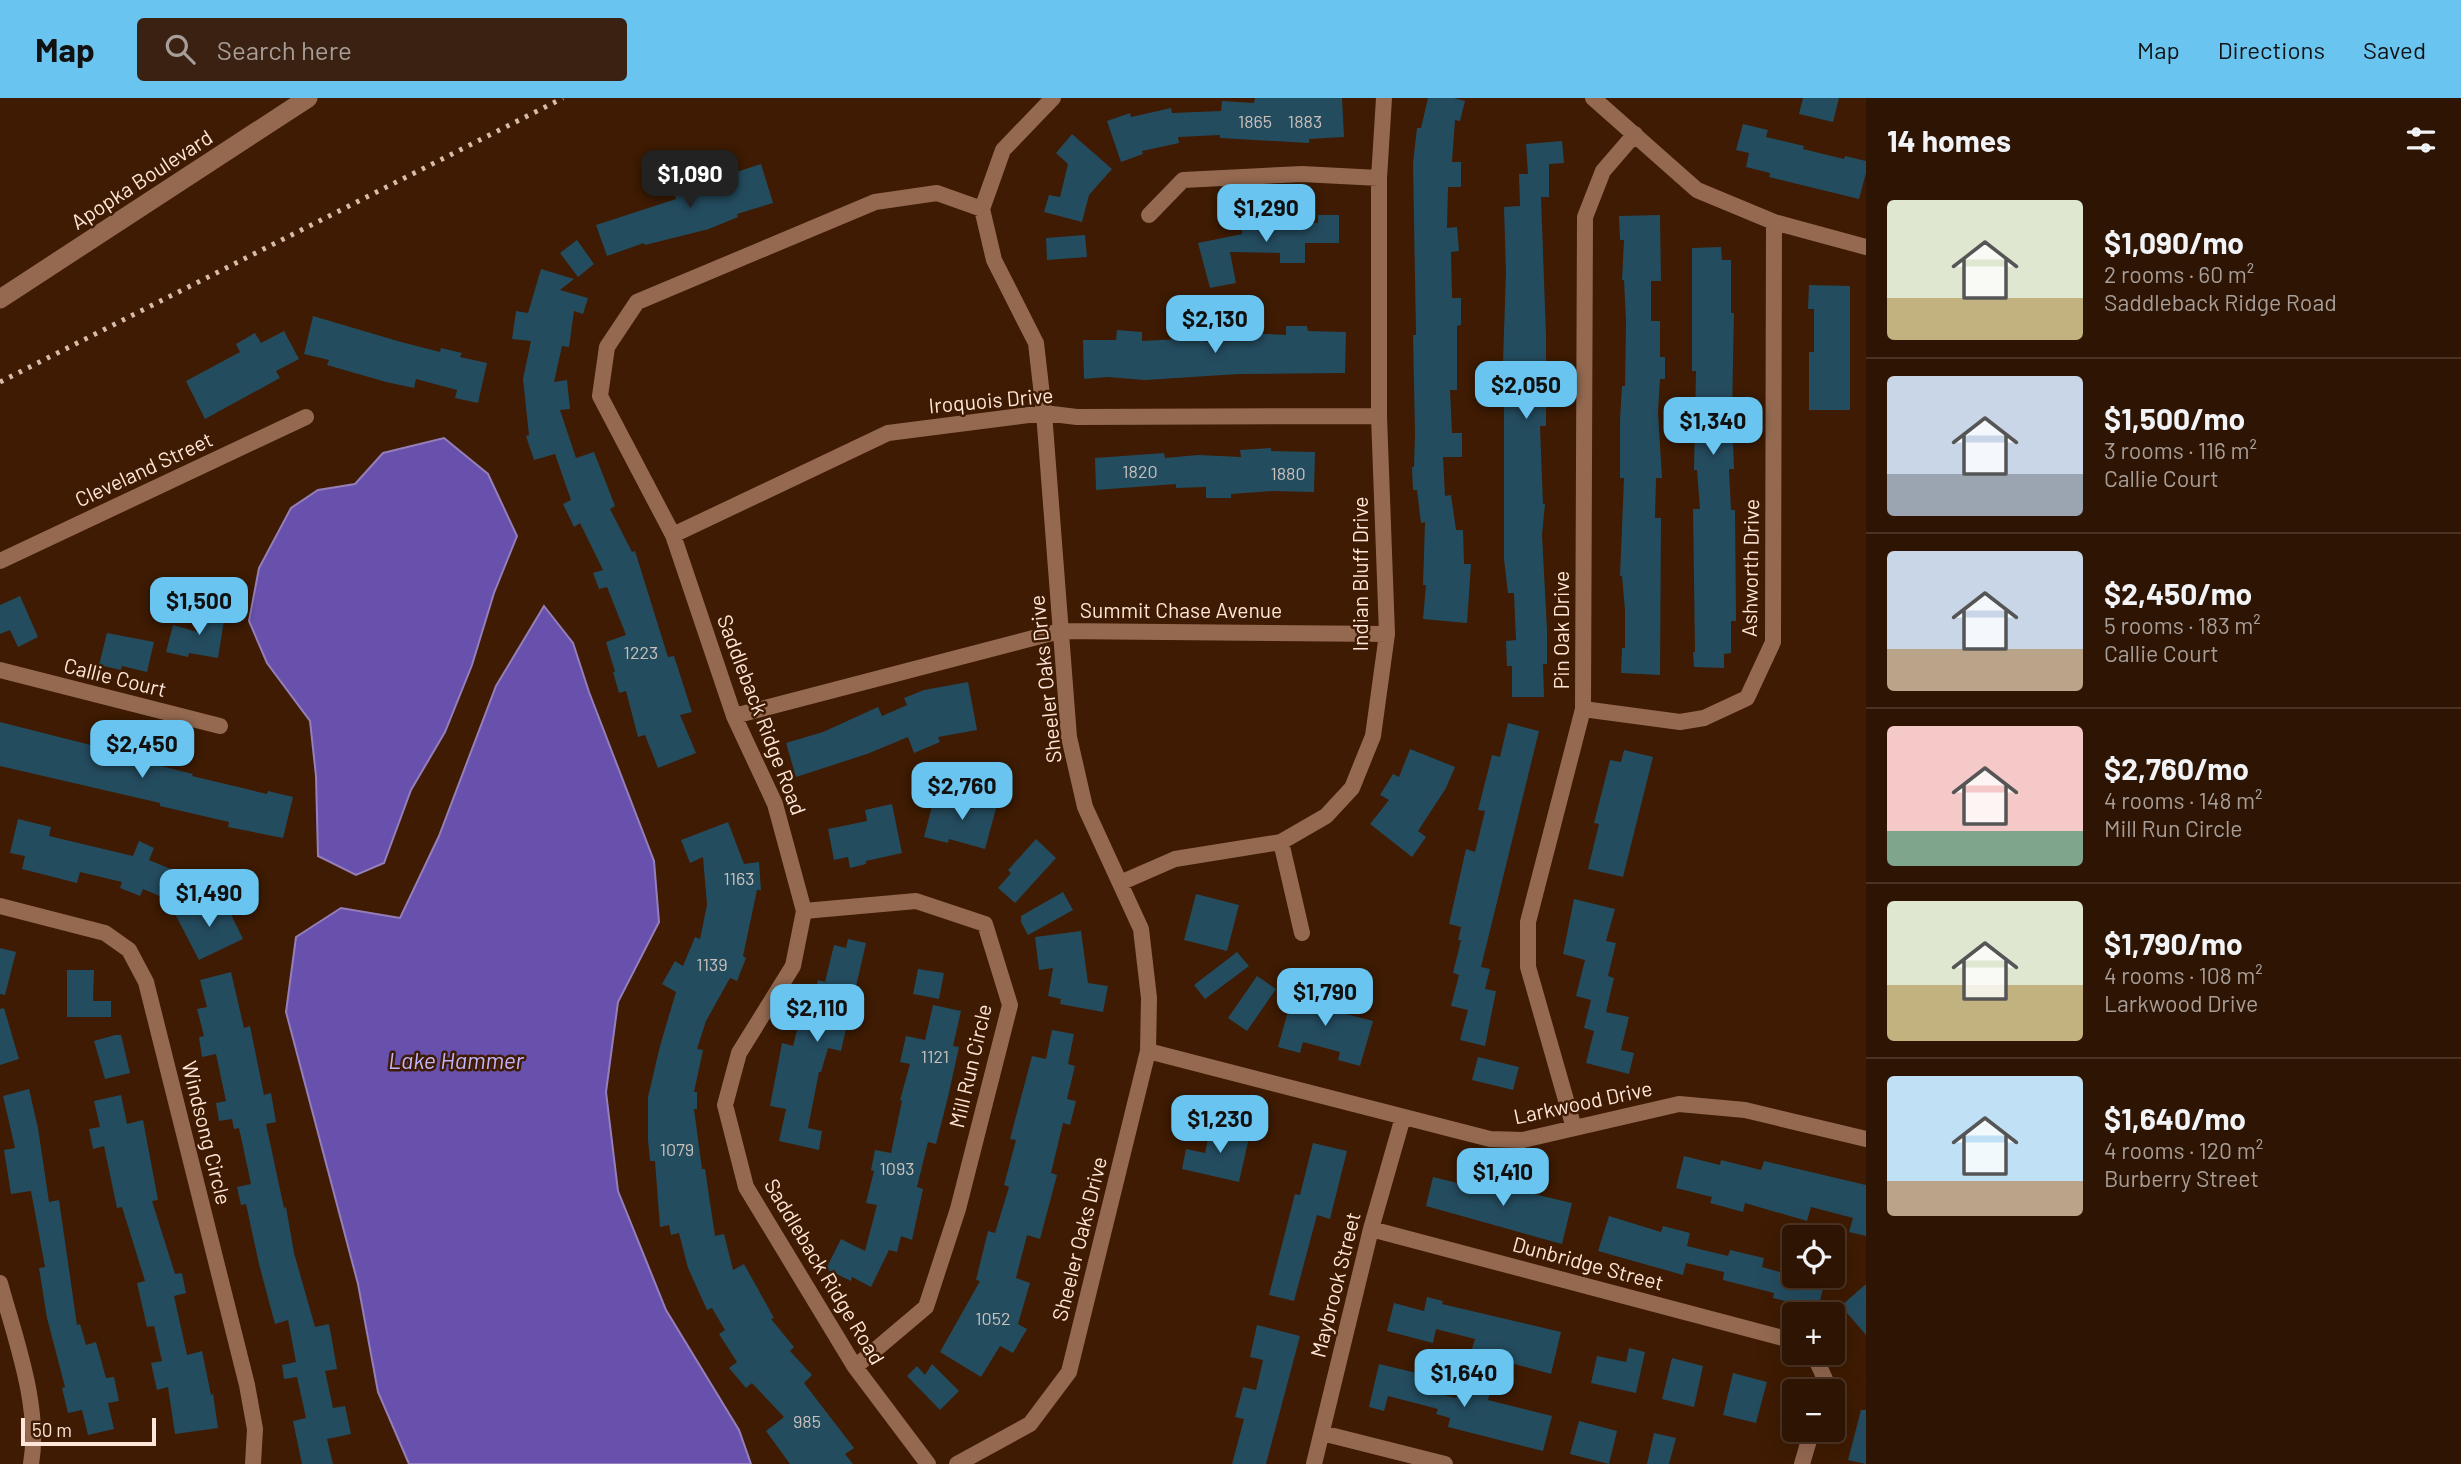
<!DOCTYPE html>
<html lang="en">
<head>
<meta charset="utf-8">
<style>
  :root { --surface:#2e1402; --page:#3a2111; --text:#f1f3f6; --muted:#a79e99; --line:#493324; --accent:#69c4f0 }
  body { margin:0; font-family:Barlow,sans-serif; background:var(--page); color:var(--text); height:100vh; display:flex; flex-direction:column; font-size:26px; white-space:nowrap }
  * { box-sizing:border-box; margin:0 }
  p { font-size:23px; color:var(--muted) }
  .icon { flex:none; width:38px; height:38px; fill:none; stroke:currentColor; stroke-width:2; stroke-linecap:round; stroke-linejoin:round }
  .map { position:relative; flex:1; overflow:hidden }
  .side { display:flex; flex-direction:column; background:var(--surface); width:595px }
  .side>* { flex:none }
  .buttons { position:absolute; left:1782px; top:1127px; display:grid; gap:14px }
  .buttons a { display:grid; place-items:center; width:63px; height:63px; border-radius:7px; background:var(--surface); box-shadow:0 7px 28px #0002,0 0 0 2px var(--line); font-size:35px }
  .scale { position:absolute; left:21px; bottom:18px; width:135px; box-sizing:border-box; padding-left:7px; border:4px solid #ffe6d8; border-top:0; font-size:19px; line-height:24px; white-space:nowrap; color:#ffe6d8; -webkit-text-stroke:5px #3e1b02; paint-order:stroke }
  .price { position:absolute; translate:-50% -60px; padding:0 16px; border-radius:14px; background:var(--accent); color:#111; font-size:23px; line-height:46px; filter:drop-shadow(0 2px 4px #0008) }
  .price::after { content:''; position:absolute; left:50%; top:42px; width:21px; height:16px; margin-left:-10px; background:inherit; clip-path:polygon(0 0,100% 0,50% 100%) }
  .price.on { background:#222; color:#fff }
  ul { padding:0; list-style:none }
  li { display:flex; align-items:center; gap:21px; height:175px; padding:0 21px }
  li+li { border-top:2px solid var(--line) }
  li span { display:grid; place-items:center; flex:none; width:196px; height:140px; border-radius:7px; color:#555 }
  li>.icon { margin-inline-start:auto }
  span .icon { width:84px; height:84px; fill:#fffc; stroke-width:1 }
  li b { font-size:30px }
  h2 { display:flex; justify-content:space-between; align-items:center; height:84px; padding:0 21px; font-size:30px }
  header { display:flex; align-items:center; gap:42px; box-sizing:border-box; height:98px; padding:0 35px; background:var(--accent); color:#111 }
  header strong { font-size:33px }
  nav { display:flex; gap:38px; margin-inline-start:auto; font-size:24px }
  .search { width:490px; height:63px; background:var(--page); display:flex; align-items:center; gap:18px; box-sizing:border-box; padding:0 24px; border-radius:7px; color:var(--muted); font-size:26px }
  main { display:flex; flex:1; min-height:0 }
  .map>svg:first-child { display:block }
  .water { fill:#6751ac; stroke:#957eb9; stroke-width:2 }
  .building { fill:#244c5f }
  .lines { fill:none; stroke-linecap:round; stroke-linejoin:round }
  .minor { stroke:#946950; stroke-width:16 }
  .tertiary { stroke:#946950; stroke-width:19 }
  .rail { stroke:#d7bcac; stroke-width:5; stroke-dasharray:3.5 7; stroke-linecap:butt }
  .labels { text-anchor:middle; stroke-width:5; stroke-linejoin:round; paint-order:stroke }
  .number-label { font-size:18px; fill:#c8c0ba }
  .street-label { font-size:21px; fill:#ffe6d8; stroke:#3e1b02 }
  .water-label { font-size:23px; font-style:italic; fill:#c1b5fd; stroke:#3e1b02 }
</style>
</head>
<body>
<header>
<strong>Map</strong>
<div class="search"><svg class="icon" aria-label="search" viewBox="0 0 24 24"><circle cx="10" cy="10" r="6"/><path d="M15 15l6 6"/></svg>Search here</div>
<nav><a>Map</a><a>Directions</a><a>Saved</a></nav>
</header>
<main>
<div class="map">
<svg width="1866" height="1366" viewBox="0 0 1866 1366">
  <rect width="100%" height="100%" fill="#3e1b02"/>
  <path class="water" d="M444 340 488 376 517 438 494 495 472 567 445 634 411 692 384 765 356 777 318 758 316 678 310 623 267 565 249 523 259 470 291 410 318 392 355 386 383 355Z
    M544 508 573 545 589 594 654 763 659 824 618 904 606 994 618 1093 666 1212 739 1332 751 1366H409L378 1294 358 1186 286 914 296 839 341 810 400 820 439 738 496 588Z"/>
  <path class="building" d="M1255 0H1342L1344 39 1309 41V45L1220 40V37L1178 39 1179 45 1142 53 1143 56 1121 64 1107 23 1130 15 1131 19 1171 10 1172 15 1221 13 1222 3 1254 5Z
    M1428 0H1454L1465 3 1460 23 1455 22 1452 64H1461V89H1448L1447 130 1457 129 1459 153 1451 154 1452 200H1461V227L1457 228V292H1450L1452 335H1462V359H1443L1445 398 1451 397 1456 432H1463L1464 466H1471L1467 525 1423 521 1426 487H1423L1425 424 1421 425 1417 392H1413L1412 369H1414L1415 335 1413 237H1416L1413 65 1417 30H1421Z
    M1803 0H1839L1833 24 1799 16Z
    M1743 26 1768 32 1766 39 1804 48 1803 51 1844 61 1845 58 1866 63V75L1859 101 1769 79 1770 75 1746 69 1749 55 1736 52Z
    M1072 36 1112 71 1089 97 1082 124 1044 114 1049 97 1060 99 1068 66 1056 55Z
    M1562 43 1564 65 1549 66V99H1541L1546 238V328H1540L1543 406H1545L1542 437 1547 532V566H1543L1544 599H1512V568H1507L1506 543 1516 542 1514 495H1508L1504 461V305H1510L1508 264H1503L1506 174 1504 109 1520 108 1519 76H1528L1526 46Z
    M761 66 773 105 737 116 738 119 709 131 645 147 644 145 607 158 596 127 676 101 675 95 704 88 699 75 720 67 724 78Z
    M1318 117H1339V145H1305V165H1280V155L1230 154 1236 185 1210 190 1198 145 1242 136V122L1318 125Z
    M1660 117 1661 183H1651V223H1660V259H1665V281H1660L1658 314 1662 380H1656L1655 420H1661L1660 577 1621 575 1622 550H1625V512L1622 478H1620L1624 380H1620V322L1622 288H1625L1626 223 1624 182H1622L1624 142H1620L1619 118Z
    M1085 137 1087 159 1047 162 1046 140Z
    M577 142 594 166 578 179 560 155Z
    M1721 149 1722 162H1731V215H1734L1732 314 1734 371H1729L1731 412H1735L1736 523H1731V555L1724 556V570L1694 569 1693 554H1695L1693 411H1700L1697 372H1694L1696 273H1692V150Z
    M541 171 574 181 560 192 588 200 583 216 574 213 569 249 562 248 554 284 567 282 570 311 560 312 576 360 594 354 615 408 610 411 632 454 635 453 668 559 674 558 692 614 680 617 696 655 658 670 645 637 638 639 626 593 619 595 613 574H615L606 544 626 537 607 489 599 491 593 475 603 472 580 425 574 429 563 406 571 402 555 356 534 362 526 338 529 337 523 281 531 243 512 241 516 213 528 215Z
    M1809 187 1850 188V312H1809V254H1814V211H1808Z
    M313 218 401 244 440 254 441 250 462 255 460 259 487 265 478 305 455 300 457 292 416 281 414 290 386 284 327 267 329 262 304 256Z
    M1286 228H1307L1308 233 1346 234 1345 275 1239 276 1145 282 1107 279 1084 281 1083 242H1116L1117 232 1142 234V243L1180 241V233L1205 232V244L1247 243V235L1286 237Z
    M284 233 299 261 276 273 280 280 205 321 186 283 240 254 236 246 255 235 261 245Z
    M1271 350V353L1315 354 1314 394 1272 393 1231 396V400H1206V389L1176 390V386L1096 392 1095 360 1164 355 1165 360 1198 357 1241 359 1240 352Z
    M20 498 38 539 18 549 10 532 0 536V507Z
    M202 513 225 516 218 560 189 555 188 559 166 554 173 527 198 534Z
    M107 535 154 544 147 574 122 568 121 572 99 567Z
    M968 584 977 632 938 639 940 644 914 655 908 639 867 656 796 679 786 645 823 634 878 609 882 618 907 607 904 600 924 592Z
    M0 624 130 657 131 655 155 661 153 666 193 676 192 678 267 696 268 693 293 699 283 740 228 729 229 724 160 708V705L0 668Z
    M1508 625 1539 633 1481 869 1490 871 1485 891 1496 893 1485 948 1460 942 1468 912 1451 908 1459 877 1453 875 1461 842H1458L1461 829 1449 826 1466 751 1475 754 1485 713 1478 712 1492 657 1500 659Z
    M1410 651 1455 669 1446 690 1418 733 1426 739 1412 759 1370 726 1389 702 1380 697 1393 676 1399 679Z
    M1624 652 1653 659 1623 779 1588 771 1599 726 1594 725 1610 662 1621 664Z
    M978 697 998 703 985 751 949 741 948 745 924 739 934 700 974 711Z
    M892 706 902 755 866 763V766L850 770 848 759 834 762 828 731 867 723 865 712Z
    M18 721 51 729 49 738 133 758 139 743 154 750 149 762 185 777 174 804 143 791 140 798 120 790 122 784 80 774 77 785 22 771 25 758 10 755Z
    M728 724 744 766 759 764 761 792H757L743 858 746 860 737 883 730 880 706 923 697 951 703 952 694 994H697V1011H694L702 1071H705L715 1138 724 1136 733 1172 744 1166 774 1220 771 1221 794 1249 790 1253 812 1277 804 1285 854 1350 845 1356 853 1366H790L766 1333 784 1319 752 1285 746 1290 729 1270 737 1264 719 1236 725 1232 712 1210 707 1212 688 1170 679 1135 671 1137 669 1127 660 1129 655 1063H650L648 1042V999L660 948 676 894 662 886 675 863 683 868 695 839 700 841 707 807 703 759 690 765 681 742Z
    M1036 741 1056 760 1015 805 998 790 1011 775 1008 772Z
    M1063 794 1073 812 1028 837 1021 824V818Z
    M1196 796 1239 807 1227 853 1184 842Z
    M1574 801 1615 811 1606 843 1616 845 1608 878 1614 880 1606 914 1629 919 1621 952 1634 955 1629 976 1586 965 1594 933 1584 930 1591 902 1576 898 1585 862 1563 856Z
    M224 802 243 841 199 862 175 816 194 807 197 814Z
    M1081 833 1088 885 1108 888 1103 914 1060 906 1061 901 1048 898 1053 870 1039 872 1035 839Z
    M848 841 866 845 855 893 864 895 855 924 848 922 841 953 828 950 821 974H819L808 1030 822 1033 819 1052 779 1043 786 1011 770 1008 782 945 793 948 801 916 808 917 818 882 825 884 834 847 846 850Z
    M0 850 16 854 5 897 0 896Z
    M1237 854 1249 868 1205 901 1194 887Z
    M918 871 944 875 939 901 913 896Z
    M67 872H94L93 903H111V919H67Z
    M231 874 244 930 250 928 264 997 271 995 276 1024 266 1026 284 1110 286 1109 294 1155 315 1229 329 1226 337 1271 325 1273 333 1310 345 1308 351 1336 327 1341 333 1366H302L293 1323 306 1320 297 1279 284 1281 282 1267 296 1264 288 1222 275 1226 259 1166 246 1106 241 1107 237 1089 251 1086 239 1030 234 1031 232 1021 219 1023 216 1005 226 1003 216 956 202 959 199 939 204 938 197 911 207 909 200 882Z
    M1257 878 1276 891 1247 933 1228 920Z
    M1294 892 1344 906 1342 915 1373 923 1360 968 1338 962 1340 954 1303 944 1300 955 1278 949Z
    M933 907 961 913 953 948 959 949 948 999 936 1046 928 1044 917 1089 923 1091 912 1142 901 1138 897 1154 889 1152 871 1189 852 1179 851 1183 826 1171 841 1141 865 1153 877 1107 866 1105 874 1073 871 1072 875 1052 891 1055 902 1003 900 1002 910 966 900 964 906 938 925 942Z
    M4 910 19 961 0 967V911Z
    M1052 932 1074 936 1068 966 1075 968 1067 1001 1076 1003 1070 1027 1063 1025 1051 1075 1057 1077 1040 1141 1027 1137 1016 1180 1030 1185 1018 1226 1027 1231 1013 1255 1000 1248 981 1279 940 1254 980 1183 976 1182 988 1133 995 1135 1009 1089 1004 1087 1016 1042 1010 1041 1032 958 1046 961Z
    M115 937H121L130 975 105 981 94 943Z
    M1478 959 1519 969 1513 992 1472 982Z
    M29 991 38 1030 49 1104 59 1102 77 1227 80 1226 86 1247 96 1244 106 1280 114 1279 119 1303 108 1305 114 1331 88 1337 82 1312 68 1315 62 1290 65 1289 47 1220 39 1170 45 1169 31 1093 11 1096 4 1052 15 1050 3 998Z
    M121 997 127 1026 143 1022 158 1102 152 1103 175 1176 182 1175 186 1195 174 1198 187 1257 202 1253 211 1297 213 1296 218 1330 175 1336 168 1289 157 1292 151 1265 162 1263 154 1228 147 1229 137 1185 145 1183 122 1109 117 1110 104 1048 93 1051 89 1031 100 1029 94 1003Z
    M1211 1027 1250 1035 1239 1084 1182 1071 1186 1051 1205 1055Z
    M1313 1045 1347 1053 1330 1121 1317 1117 1294 1203 1269 1197 1295 1096 1300 1097Z
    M1684 1058 1720 1067 1721 1062 1761 1072 1764 1063 1866 1087V1138L1849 1134 1853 1120 1811 1109 1807 1123 1745 1105 1743 1114 1710 1105 1712 1099 1676 1090Z
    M1433 1079 1486 1092 1487 1085 1572 1105 1562 1146 1426 1108Z
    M1609 1118 1661 1134 1663 1128 1690 1135 1687 1148 1728 1158 1730 1152 1764 1160 1762 1169 1794 1178H1826L1818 1211 1773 1200 1774 1195 1723 1182 1724 1174 1686 1165 1683 1177 1598 1153Z
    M1866 1186V1237L1841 1208Z
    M1427 1199 1443 1203 1442 1206 1561 1234 1551 1276 1471 1254 1475 1241 1436 1231 1433 1245 1387 1233 1394 1205 1424 1213Z
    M1257 1227 1300 1238 1266 1366H1232L1244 1321 1235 1319 1243 1289 1256 1292 1263 1262 1250 1259Z
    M1629 1250 1645 1254 1636 1295 1591 1285 1597 1258 1626 1264Z
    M1672 1260 1703 1268 1694 1309 1662 1301Z
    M932 1266 959 1293 940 1312 907 1278 917 1268 925 1277Z
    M1379 1266 1425 1277 1422 1292 1456 1300 1459 1287 1490 1295 1488 1302 1552 1318 1543 1353 1448 1329 1450 1320 1436 1316 1438 1311 1388 1298 1384 1313 1369 1309Z
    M1733 1275 1767 1284 1756 1325 1723 1317Z
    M1861 1312H1866V1366L1848 1362Z
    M1579 1323 1617 1333 1609 1366 1570 1356Z
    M1654 1335 1676 1340 1669 1366H1647Z"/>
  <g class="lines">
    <path class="minor" d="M1593 0 1697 92 1774 124 1866 149
      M1149 117 1183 82 1302 76 1379 80
      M673 437 888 335 1044 315 1077 319 1379 318
      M0 463 306 319
      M0 572 220 628
      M1583 611 1680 624 1704 620 1747 600 1773 544 1774 124
      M734 618 1060 533 1387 536
      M1281 744 1302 835
      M1120 785 1175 761 1281 744 1326 718 1352 690 1373 638 1387 536 1379 318V80L1384 0
      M0 808 105 835 129 852 146 884 247 1287 255 1331 253 1366
      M804 813 916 803 985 826 1010 907 958 1111 926 1209 855 1269
      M1148 953 1490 1041 1523 1042 1679 1006 1745 1012 1866 1041
      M1574 1030 1528 869V824L1583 611 1585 119 1603 73 1635 36
      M1371 1131 1794 1243
      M0 1185C15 1240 41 1309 31 1366
      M1813 1255 1825 1281 1822 1293
      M1322 1335 1445 1366
      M928 1366 855 1269 746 1089 725 1007 739 955 793 868 804 813 775 706 734 618 673 437 600 298 607 249 637 204 875 104 937 95 982 111
      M957 1366 1030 1326 1069 1274 1148 953 1149 900 1141 831 1085 709 1069 639 1044 315 1036 245 994 162 982 111 1003 52 1053 0
      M1314 1366 1371 1131 1403 1019
      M1802 1366 1812 1332"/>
    <path class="tertiary" d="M0 201 308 0"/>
    <path class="rail" d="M0 284 563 0"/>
  </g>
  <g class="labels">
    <g class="number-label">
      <text x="1255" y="30">1865</text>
      <text x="1305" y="30">1883</text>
      <text x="1140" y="380">1820</text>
      <text x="1288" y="382">1880</text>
      <text x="641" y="561">1223</text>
      <text x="739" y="787">1163</text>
      <text x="712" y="873">1139</text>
      <text x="935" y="965">1121</text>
      <text x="677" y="1058">1079</text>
      <text x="897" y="1077">1093</text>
      <text x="993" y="1227">1052</text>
      <text x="807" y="1330">985</text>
    </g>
    <g class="street-label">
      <text transform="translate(142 82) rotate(-33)" y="7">Apopka Boulevard</text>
      <text transform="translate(991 303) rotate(-5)" y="7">Iroquois Drive</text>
      <text transform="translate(144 372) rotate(-25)" y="7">Cleveland Street</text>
      <text transform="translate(1751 470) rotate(-89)" y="7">Ashworth Drive</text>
      <text transform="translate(1361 476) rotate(-90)" y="7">Indian Bluff Drive</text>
      <text x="1181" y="520">Summit Chase Avenue</text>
      <text transform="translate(1562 532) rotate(-90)" y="7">Pin Oak Drive</text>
      <text transform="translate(115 580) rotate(14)" y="7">Callie Court</text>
      <text transform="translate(1046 581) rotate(-96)" y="7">Sheeler Oaks Drive</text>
      <text transform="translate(761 617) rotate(69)" y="7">Saddleback Ridge Road</text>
      <text transform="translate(971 968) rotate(-77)" y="7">Mill Run Circle</text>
      <text transform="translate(1583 1005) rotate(-12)" y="7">Larkwood Drive</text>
      <text transform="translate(206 1035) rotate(76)" y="7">Windsong Circle</text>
      <text transform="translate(1080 1141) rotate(-76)" y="7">Sheeler Oaks Drive</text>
      <text transform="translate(1588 1166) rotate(15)" y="7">Dunbridge Street</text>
      <text transform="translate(824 1174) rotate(59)" y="7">Saddleback Ridge Road</text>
      <text transform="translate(1336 1187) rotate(-76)" y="7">Maybrook Street</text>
    </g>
    <g class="water-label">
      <text x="456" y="971">Lake Hammer</text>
    </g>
  </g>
</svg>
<div class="buttons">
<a><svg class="icon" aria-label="locate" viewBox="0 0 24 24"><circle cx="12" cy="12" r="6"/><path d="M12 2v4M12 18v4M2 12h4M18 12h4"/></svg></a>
<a>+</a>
<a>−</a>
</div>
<div class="scale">50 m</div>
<b class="price on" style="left:690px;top:112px">$1,090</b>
<b class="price" style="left:1266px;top:146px">$1,290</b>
<b class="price" style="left:1215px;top:257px">$2,130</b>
<b class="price" style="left:1526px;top:323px">$2,050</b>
<b class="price" style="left:1713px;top:359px">$1,340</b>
<b class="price" style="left:199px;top:539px">$1,500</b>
<b class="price" style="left:142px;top:682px">$2,450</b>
<b class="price" style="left:962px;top:724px">$2,760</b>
<b class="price" style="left:209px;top:831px">$1,490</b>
<b class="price" style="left:1325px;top:930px">$1,790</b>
<b class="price" style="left:817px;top:946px">$2,110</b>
<b class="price" style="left:1220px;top:1057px">$1,230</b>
<b class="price" style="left:1503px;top:1110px">$1,410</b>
<b class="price" style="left:1464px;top:1311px">$1,640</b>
</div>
<section class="side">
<h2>14 homes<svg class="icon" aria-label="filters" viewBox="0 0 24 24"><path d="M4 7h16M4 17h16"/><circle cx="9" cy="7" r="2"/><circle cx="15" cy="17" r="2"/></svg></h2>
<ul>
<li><span style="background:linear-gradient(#dfe7d0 70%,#c2b280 0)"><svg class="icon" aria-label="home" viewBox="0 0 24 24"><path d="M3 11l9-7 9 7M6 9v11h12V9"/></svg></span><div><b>$1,090/mo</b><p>2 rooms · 60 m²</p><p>Saddleback Ridge Road</p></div></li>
<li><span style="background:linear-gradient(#c9d6e8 70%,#9aa5b1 0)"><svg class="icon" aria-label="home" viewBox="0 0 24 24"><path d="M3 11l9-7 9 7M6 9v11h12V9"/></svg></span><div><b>$1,500/mo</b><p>3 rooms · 116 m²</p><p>Callie Court</p></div></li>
<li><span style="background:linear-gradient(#c9d6e8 70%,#b9a48a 0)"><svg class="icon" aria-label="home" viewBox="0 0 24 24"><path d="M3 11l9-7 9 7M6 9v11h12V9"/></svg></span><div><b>$2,450/mo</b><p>5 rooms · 183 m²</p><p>Callie Court</p></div></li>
<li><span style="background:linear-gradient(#f6c9c9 75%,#7fa58c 0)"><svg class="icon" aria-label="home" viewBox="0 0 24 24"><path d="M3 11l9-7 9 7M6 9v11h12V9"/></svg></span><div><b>$2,760/mo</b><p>4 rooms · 148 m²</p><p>Mill Run Circle</p></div></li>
<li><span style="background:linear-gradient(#dfe7d0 60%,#c2b280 0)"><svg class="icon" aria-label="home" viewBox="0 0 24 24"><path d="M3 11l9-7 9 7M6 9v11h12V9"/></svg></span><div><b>$1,790/mo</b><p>4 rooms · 108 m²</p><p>Larkwood Drive</p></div></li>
<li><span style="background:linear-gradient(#bfe0f5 75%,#b9a48a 0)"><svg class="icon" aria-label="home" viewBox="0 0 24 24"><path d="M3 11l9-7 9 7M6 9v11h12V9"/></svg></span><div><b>$1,640/mo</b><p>4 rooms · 120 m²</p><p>Burberry Street</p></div></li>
</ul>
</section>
</main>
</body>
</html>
